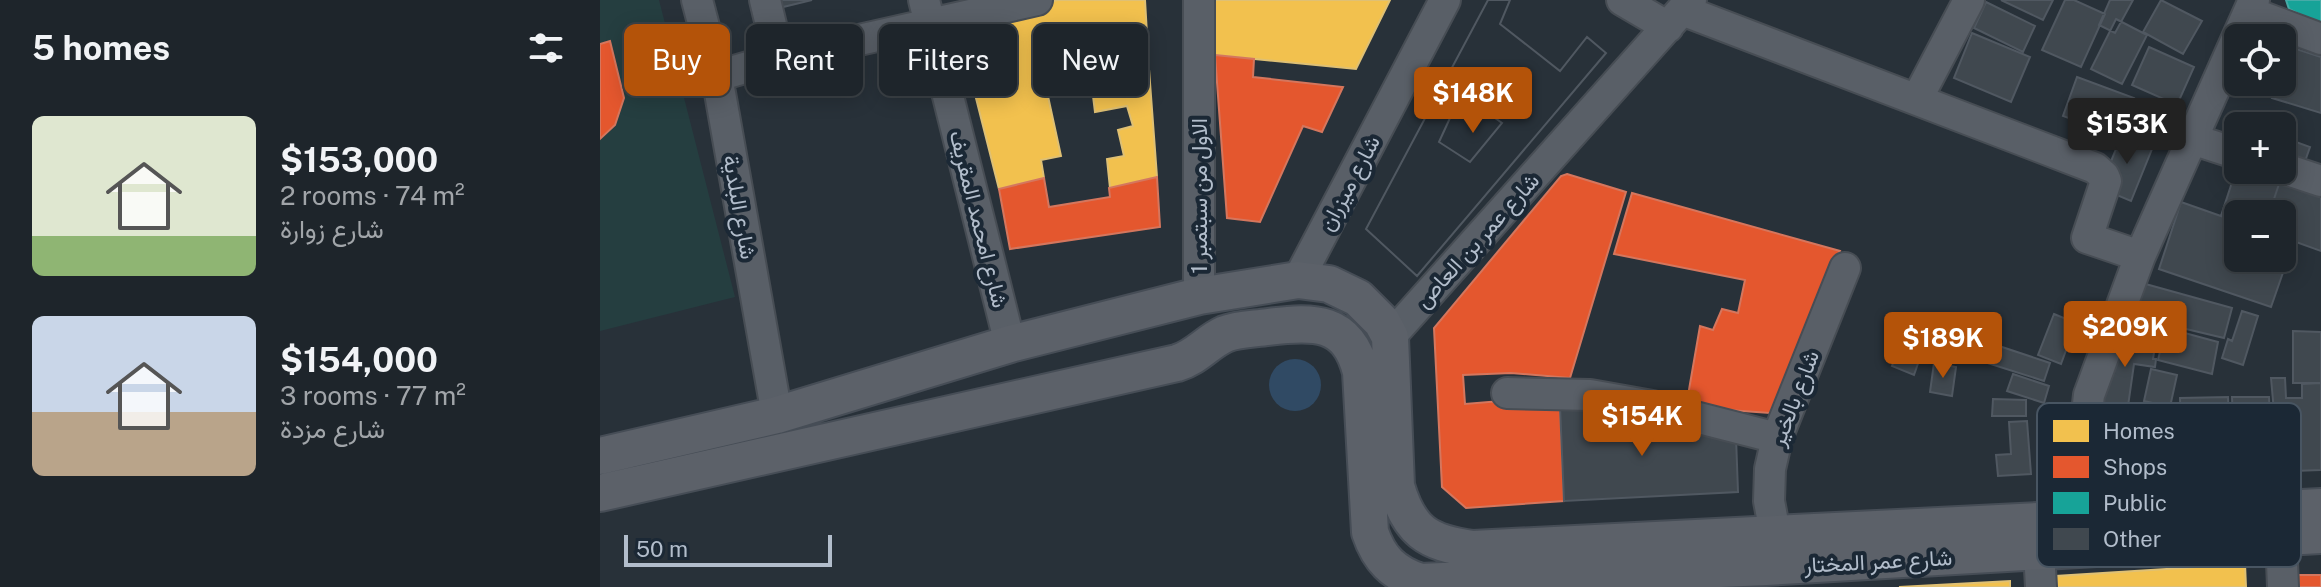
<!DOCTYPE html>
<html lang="en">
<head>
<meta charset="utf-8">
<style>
  :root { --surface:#1e252b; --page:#2b3137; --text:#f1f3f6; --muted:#a1a5a9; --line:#3c4247; --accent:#b45309 }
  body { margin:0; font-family:"Public Sans",Vazirmatn,sans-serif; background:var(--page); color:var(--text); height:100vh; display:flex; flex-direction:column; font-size:30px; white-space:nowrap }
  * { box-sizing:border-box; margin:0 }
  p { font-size:26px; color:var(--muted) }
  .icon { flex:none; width:44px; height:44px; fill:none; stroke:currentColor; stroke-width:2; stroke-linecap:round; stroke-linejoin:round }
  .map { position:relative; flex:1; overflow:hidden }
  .panel { display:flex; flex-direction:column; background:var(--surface); width:600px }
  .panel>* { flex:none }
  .banner { position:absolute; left:24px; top:24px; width:760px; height:72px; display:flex; gap:16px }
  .buttons { position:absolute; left:1624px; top:24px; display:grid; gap:16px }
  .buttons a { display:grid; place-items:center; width:72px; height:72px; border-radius:12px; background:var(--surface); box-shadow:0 4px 20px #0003,0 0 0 2px var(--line); font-size:40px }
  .scale { position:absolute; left:24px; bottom:20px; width:208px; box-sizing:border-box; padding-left:8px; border:4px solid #b2bdcb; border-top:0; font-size:22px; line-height:28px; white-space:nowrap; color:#b2bdcb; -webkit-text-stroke:6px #1b2835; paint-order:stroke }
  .price { position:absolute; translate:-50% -68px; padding:0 18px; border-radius:8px; background:var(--accent); color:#fff; font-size:26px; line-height:52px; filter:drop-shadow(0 2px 4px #0008) }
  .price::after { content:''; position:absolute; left:50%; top:48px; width:24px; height:18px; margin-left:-12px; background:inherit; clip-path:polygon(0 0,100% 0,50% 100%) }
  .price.current { background:#222; color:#fff }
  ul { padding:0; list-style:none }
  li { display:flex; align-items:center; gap:24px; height:200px; padding:0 32px }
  li span { display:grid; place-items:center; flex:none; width:224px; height:160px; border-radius:12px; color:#555 }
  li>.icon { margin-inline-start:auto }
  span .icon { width:96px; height:96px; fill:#fffc; stroke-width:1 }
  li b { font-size:34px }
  h2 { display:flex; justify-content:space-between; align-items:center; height:96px; padding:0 32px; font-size:34px }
  .chip { padding:0 28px; border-radius:12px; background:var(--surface); box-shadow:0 4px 20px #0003,0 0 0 2px var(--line); font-size:28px; line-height:72px }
  .chip.current { background:var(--accent); color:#fff }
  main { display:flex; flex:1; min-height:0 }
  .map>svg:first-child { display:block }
  .green { fill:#253e40 }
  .water { fill:#304a64 }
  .homes { fill:#f2c14e; stroke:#dfc074; stroke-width:2 }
  .shops { fill:#e4572e; stroke:#d5765d; stroke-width:2 }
  .public { fill:#17a398; stroke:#46aba7; stroke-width:2 }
  .building { fill:#40484f; stroke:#505861; stroke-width:2; fill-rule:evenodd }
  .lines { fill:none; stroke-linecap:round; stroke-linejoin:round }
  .minor-casing { stroke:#474d54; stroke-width:34 }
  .major-casing { stroke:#464d56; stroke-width:40 }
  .minor { stroke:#595f67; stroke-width:30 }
  .major { stroke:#5c6169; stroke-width:36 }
  .labels { text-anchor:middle; stroke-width:8; stroke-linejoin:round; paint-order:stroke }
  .street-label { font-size:22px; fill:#b2bdcb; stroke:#1b2835 }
  .key { fill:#1b2835; stroke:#485562; stroke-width:2 }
  .key-label { font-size:22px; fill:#b2bdcb }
</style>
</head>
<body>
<main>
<section class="panel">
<h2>5 homes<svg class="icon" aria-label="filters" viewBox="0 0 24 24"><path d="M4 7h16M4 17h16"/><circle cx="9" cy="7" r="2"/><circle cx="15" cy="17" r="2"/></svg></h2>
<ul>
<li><span style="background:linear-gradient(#dfe7d0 75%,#8fb573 0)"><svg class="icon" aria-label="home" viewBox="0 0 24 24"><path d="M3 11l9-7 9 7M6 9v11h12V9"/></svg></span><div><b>$153,000</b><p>2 rooms · 74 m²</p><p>شارع زوارة</p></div></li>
<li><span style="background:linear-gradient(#c9d6e8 60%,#b9a48a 0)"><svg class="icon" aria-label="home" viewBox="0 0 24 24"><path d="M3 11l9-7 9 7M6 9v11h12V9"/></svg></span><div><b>$154,000</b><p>3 rooms · 77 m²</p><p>شارع مزدة</p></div></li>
</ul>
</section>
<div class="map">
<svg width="1721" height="587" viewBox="0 0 1721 587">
  <rect width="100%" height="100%" fill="#283139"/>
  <path class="green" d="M0 0H59L135 297 0 331Z"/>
  <path class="water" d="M669 385a26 26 0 1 1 52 0a26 26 0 1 1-52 0Z"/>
  <path class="homes" d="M458 0H545L549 69 500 76 494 44 439 55 461 156 441 160 444 178 399 189 357 23Z
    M611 0H790L756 69 615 55Z
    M549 69 557 177 510 188 507 159 524 156 518 130 533 126 527 106 495 112 492 88 501 85 500 76Z
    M1645 564 1646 587H1457L1456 576Z
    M1410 581V587H1299Z"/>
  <path class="shops" d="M10 41 24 98 15 125 0 139V44Z
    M615 55 654 59 653 77 743 87 722 132 703 126 660 222 627 218Z
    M967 174 1026 192 970 378 911 373 863 375 865 404 901 401 960 406 964 501 866 508 842 487 834 328 961 176Z
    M557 177 560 227 410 249 399 189 444 178 449 207 510 197 509 188Z
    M1032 193 1240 251 1170 413 1086 407 1100 326 1113 330 1122 309 1138 313 1145 280 1014 254Z
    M1695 575H1721V587H1696Z"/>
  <path class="public" d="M1686 0H1721V25L1689 9Z"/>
  <path class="building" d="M177 0H212L179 8Z
    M888 0H910L900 24 960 71 987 37 1006 53 817 276 766 229ZM861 94 902 123 870 162 839 142Z
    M888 0H910L900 24 960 71 987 37 1006 53 817 276 766 229Z
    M1401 0H1453L1443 20Z
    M1465 0H1474L1505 14 1481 67 1442 50Z
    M1510 0H1533L1515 33 1499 25Z
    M1561 0 1602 21 1583 54 1543 32Z
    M1386 2 1435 26 1423 52 1374 28Z
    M1516 19 1547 35 1522 84 1491 69Z
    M1372 33 1430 57 1411 102 1354 78Z
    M1638 45V82H1656L1652 94 1624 84Z
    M1687 46 1721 57V113L1672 98 1677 82H1682V64Z
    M1549 47 1594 67 1577 105 1532 85Z
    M1477 77 1534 98 1520 137 1463 116Z
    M861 94 902 123 870 162 839 142Z
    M1523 132 1554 144 1531 201 1500 188Z
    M1682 137 1710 147 1697 184 1681 178 1669 214H1638V222L1621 216 1638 164V170H1682Z
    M1681 178 1721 192V251L1682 237V214H1669Z
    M1581 202 1638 222V258H1682V237L1694 241 1671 307 1559 269Z
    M1524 278 1632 308 1624 338 1544 319 1543 332 1510 327Z
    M1642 311 1658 316 1643 365 1622 358 1628 339 1632 341Z
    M1454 314 1476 323 1461 364 1438 355Z
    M1548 324 1558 326 1553 359H1556L1555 367 1534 364 1527 413 1499 409 1509 339 1542 344Z
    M1693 331 1721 332V383H1693Z
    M1581 332 1618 342 1612 374 1558 360 1564 335 1579 339Z
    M1381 340 1450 363 1444 381 1375 359Z
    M1300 344 1322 352 1314 375 1292 366Z
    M1334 363 1356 367 1352 396 1330 392Z
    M1551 369 1577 375 1570 407 1544 401Z
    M1413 374 1449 386 1444 403 1407 391Z
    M1671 378H1685L1686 398H1702V384L1721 383V470L1632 473 1630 434H1627V428L1671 426V423H1675Z
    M1628 397 1629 424 1624 425V434L1581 436 1580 398Z
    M1632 397H1669L1670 423 1633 424Z
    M1393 399 1426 400V416H1392Z
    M960 406 1136 437 1138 492 964 501Z
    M1427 421 1431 474 1398 476 1396 455 1411 454 1409 422Z"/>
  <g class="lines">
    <g class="minor-casing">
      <path id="minor" d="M97 0 117 76 177 415
        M165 0 179 58
        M324 0 410 344
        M599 0V296
        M1022 0 1068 27
        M1082 10 1495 168 1504 176 1506 181 1487 238 1540 256
        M1649 12 1721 39
        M117 76 179 58 437 0
        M1317 99 1369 0
        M1592 139 1638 154
        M1682 168 1721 181
        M698 280 845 0
        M790 337 1091 0
        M907 393 990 395 1052 406 1177 438
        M1496 517 1487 413 1489 395 1540 256 1654 0
        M1175 533 1169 501 1170 469 1177 438 1245 268
        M1681 537 1683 587
        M1439 551 1441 587"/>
    </g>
    <g class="major-casing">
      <path id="major" d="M0 456 177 415 410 344 599 296 698 280 729 284 758 298 782 322 790 337 796 486C809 531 827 543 873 549L1721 507
        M0 493 577 363C597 357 607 342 625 334 638 329 654 329 668 327 714 321 748 320 761 372L770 532C779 559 793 573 820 582L1166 567 1721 535"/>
    </g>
    <use href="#minor" class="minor"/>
    <use href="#major" class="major"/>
  </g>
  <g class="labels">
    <g class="street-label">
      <text transform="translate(749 183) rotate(-62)" y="8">شارع ميزران</text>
      <text transform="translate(599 196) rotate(-90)" y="8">الاول من سبتمبر 1</text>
      <text transform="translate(140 207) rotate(80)" y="8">شارع البلدية</text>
      <text transform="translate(379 219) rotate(76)" y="8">شارع امحمد المقريف</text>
      <text transform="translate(877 240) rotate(-48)" y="8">شارع عمر بن العاص</text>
      <text transform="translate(1194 398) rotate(-69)" y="8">شارع بالخير</text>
      <text transform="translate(1278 561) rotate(-3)" y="8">شارع عمر المختار</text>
    </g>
  </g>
  <rect x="1437" y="403" width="264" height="164" rx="12" class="key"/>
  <rect x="1453" y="420" width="36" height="22" fill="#f2c14e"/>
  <rect x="1453" y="456" width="36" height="22" fill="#e4572e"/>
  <rect x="1453" y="492" width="36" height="22" fill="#17a398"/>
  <rect x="1453" y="528" width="36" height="22" fill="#40484f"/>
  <g class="key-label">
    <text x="1503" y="439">Homes</text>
    <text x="1503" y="475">Shops</text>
    <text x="1503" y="511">Public</text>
    <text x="1503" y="547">Other</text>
  </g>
</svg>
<div class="buttons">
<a><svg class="icon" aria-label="locate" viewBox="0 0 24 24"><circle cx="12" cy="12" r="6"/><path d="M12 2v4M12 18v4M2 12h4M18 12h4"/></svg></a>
<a>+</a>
<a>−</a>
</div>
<div class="scale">50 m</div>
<b class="price" style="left:873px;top:135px">$148K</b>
<b class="price current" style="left:1527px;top:166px">$153K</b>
<b class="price" style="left:1525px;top:369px">$209K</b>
<b class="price" style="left:1343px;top:380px">$189K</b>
<b class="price" style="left:1042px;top:458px">$154K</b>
<div class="banner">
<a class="chip current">Buy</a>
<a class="chip">Rent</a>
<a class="chip">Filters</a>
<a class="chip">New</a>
</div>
</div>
</main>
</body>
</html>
